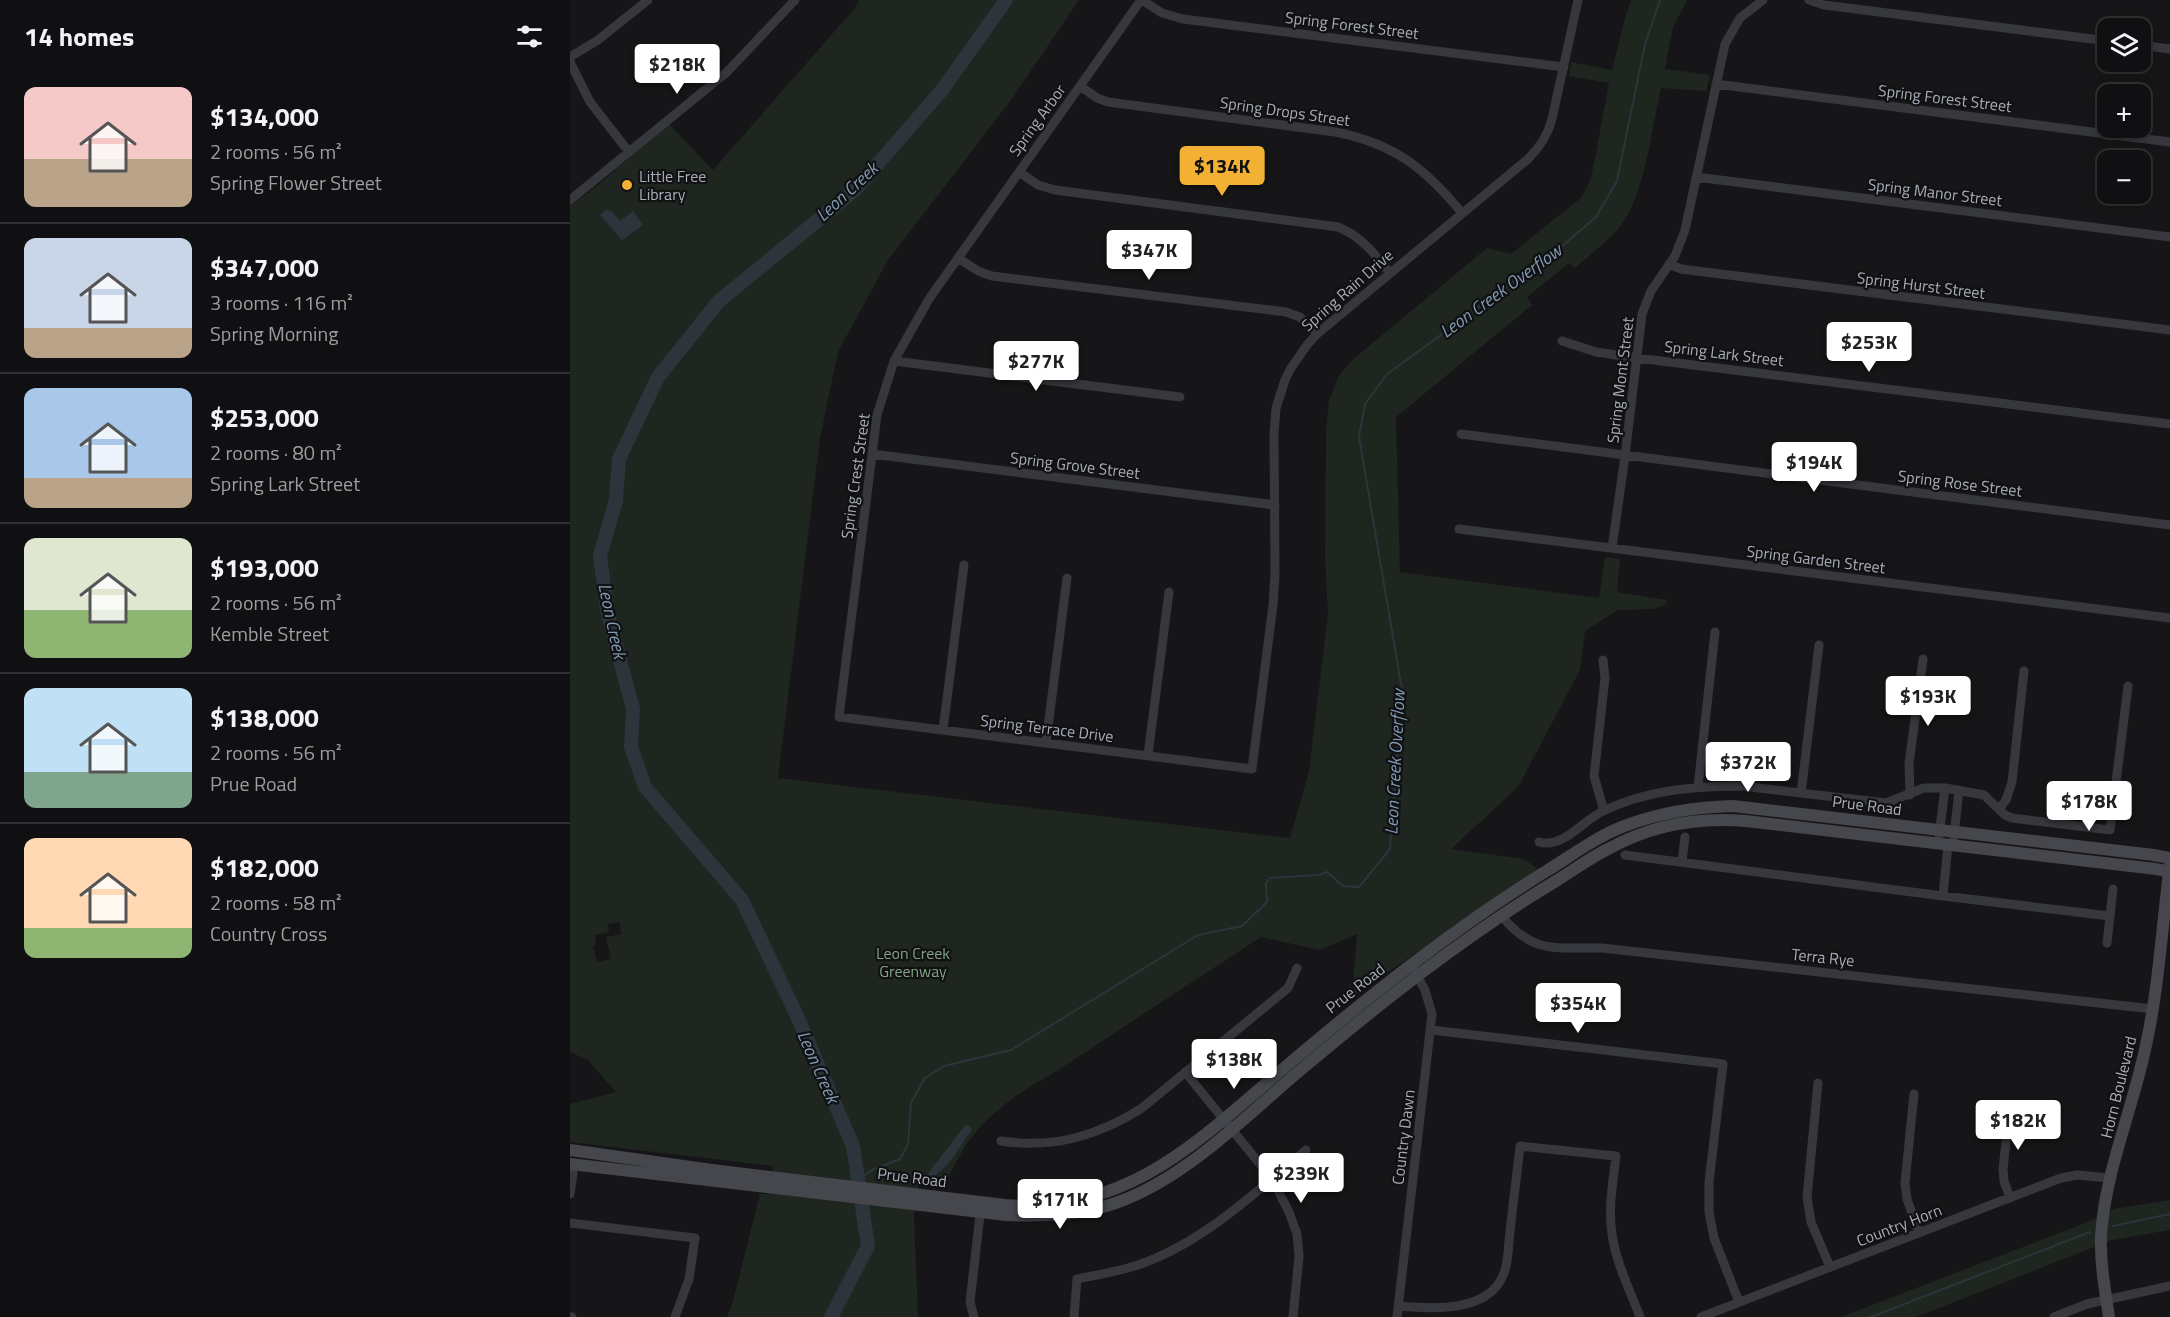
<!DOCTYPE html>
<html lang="en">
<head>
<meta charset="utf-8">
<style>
  :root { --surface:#101012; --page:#1e1e20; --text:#f1f3f6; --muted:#9c9d9f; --line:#303032; --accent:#f2b134 }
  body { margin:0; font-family:"Titillium Web",sans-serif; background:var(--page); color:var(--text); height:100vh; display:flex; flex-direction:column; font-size:22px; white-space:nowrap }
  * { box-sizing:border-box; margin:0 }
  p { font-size:20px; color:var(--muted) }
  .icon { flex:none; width:33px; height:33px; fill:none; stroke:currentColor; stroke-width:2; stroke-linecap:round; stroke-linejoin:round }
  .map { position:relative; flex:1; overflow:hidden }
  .sheet { display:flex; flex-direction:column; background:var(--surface); width:570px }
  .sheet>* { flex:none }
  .buttons { position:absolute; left:1527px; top:18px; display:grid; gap:12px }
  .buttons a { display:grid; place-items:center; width:54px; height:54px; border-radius:12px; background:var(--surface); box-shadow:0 3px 15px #0003,0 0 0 2px var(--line); font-size:30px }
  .price { position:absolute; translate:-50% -51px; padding:0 14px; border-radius:6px; background:#fff; color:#222; font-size:20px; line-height:39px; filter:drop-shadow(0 2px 3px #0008) }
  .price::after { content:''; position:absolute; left:50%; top:36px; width:18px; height:14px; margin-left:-9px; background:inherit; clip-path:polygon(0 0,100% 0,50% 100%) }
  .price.selected { background:var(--accent); color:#111 }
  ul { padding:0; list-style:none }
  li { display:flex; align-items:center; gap:18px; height:150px; padding:0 24px }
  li+li { border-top:2px solid var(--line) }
  li span { display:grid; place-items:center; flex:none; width:168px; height:120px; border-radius:12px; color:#555 }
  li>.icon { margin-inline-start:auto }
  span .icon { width:72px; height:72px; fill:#fffc; stroke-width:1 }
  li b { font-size:26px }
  h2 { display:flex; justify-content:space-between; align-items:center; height:72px; padding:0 24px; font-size:26px }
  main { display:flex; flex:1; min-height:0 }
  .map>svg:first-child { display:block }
  .green { fill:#1e261f; fill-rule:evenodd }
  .water { fill:#2c353c }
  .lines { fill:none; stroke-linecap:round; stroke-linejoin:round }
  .stream { stroke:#2c353c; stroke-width:2 }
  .river { stroke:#2c353c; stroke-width:14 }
  .street { stroke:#37383d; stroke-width:9 }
  .secondary { stroke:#45474d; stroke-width:12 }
  .poi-dot { fill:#f2b134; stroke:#111113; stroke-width:2 }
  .labels { text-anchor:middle; stroke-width:4.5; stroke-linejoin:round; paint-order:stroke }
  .street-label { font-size:16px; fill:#a8adb8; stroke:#111113 }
  .poi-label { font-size:16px; fill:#a8adb8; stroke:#111113; text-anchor:start }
  .park-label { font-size:16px; fill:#7fa381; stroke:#111113 }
  .water-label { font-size:18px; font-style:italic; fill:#7f9bb3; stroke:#111113 }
</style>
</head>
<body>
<main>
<section class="sheet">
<h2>14 homes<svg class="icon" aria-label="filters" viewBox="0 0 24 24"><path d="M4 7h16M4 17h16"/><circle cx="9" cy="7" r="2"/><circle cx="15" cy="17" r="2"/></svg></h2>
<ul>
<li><span style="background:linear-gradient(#f6c9c9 60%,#b9a48a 0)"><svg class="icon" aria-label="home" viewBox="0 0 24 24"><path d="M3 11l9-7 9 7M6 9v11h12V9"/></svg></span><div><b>$134,000</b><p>2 rooms · 56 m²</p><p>Spring Flower Street</p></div></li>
<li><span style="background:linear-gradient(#c9d6e8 75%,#b9a48a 0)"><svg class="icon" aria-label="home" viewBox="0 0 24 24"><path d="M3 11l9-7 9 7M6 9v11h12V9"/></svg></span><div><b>$347,000</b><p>3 rooms · 116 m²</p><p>Spring Morning</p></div></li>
<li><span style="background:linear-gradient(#a9c7e8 75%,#b9a48a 0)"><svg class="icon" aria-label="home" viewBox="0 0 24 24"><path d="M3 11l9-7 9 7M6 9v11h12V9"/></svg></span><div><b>$253,000</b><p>2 rooms · 80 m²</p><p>Spring Lark Street</p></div></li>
<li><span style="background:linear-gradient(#dfe7d0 60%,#8fb573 0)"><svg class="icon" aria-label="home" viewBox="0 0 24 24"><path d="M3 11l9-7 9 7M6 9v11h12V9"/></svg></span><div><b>$193,000</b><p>2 rooms · 56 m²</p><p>Kemble Street</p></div></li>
<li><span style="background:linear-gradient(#bfe0f5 70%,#7fa58c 0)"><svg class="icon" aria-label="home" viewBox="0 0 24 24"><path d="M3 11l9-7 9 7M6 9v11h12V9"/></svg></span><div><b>$138,000</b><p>2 rooms · 56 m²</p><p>Prue Road</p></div></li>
<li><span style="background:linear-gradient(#ffd9b3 75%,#8fb573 0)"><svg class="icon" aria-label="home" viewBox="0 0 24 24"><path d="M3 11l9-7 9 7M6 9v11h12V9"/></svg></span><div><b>$182,000</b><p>2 rooms · 58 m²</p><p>Country Cross</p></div></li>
</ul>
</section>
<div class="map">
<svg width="1600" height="1317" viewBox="0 0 1600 1317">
  <rect width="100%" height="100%" fill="#161618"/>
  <path class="green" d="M289 0H509L441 100 318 260 268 352 250 438 208 778 720 838 739 771 758 613 755 558 756 431 759 401 768 377 782 360 917 248 941 254 1011 198 1021 179 1039 83 999 76 1001 62 1042 70 1056 15 1061 0H1117L1103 27 1095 69 1140 75 1136 91 1091 88C1083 123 1075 186 1057 216 1045 237 1023 252 1005 268L999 263 957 297 962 305 826 417 830 572 1029 598 1035 557 1050 559 1047 592 1097 600 1095 605 1083 609 1048 610 1015 631 1010 670 948 787 881 849 954 859 968 869 782 997 787 934 750 950 691 937 482 1074C451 1091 420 1112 399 1141 389 1155 382 1171 374 1186L349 1183 344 1214 348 1317H157L163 1301 190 1194H199L203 1166 0 1142V1104L46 1092 18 1060 0 1052V206L33 181 98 123 143 170 285 8ZM49 922 52 934 36 937 41 959 27 962 23 946 26 945 25 935 39 932 38 924Z
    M1600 1200V1230L1542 1240 1346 1317H1271L1518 1222 1544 1209Z"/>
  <path class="water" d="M36 210 41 211 50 221 63 211 73 225 52 240 30 215Z
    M396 1124 402 1129 380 1162 364 1177 356 1176Z"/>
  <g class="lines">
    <path class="stream" d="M288 1180 302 1170 330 1159 338 1144 341 1103 355 1078 374 1066 441 1050 628 935 672 926 697 902 696 883 700 878 750 875 757 872 773 886 789 887 820 849 832 690 789 437 795 404 816 375 990 248 1026 217 1047 181 1075 44 1090 0
      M1543 1226 1600 1214
      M1301 1317 1520 1232"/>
    <path class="river" d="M261 1317 298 1246 283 1146 227 1016 172 900 75 787 61 747 63 709 38 615 30 556 46 500 49 459 88 377 149 301 286 189 372 90 436 0"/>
    <path class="street" d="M571 0 359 299 324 361 307 415 269 717 682 769 703 605 705 574 704 435 706 408 715 380 721 368 737 345 747 334 958 159C970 147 978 135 982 119L1008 0
      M572 0 592 13 613 19 994 67
      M1239 0 1254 5 1538 41
      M1570 45 1600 49
      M0 57 28 40 78 0
      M0 62 20 102 59 152
      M1146 84 1600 142
      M510 86 527 98 538 102 765 132C823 143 855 168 892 213
      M449 172 468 185 485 190 768 227C791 236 805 254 820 273
      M1126 177 1600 237
      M0 200 157 72 225 0
      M388 258 408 271 422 276 716 312 730 317 747 334
      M1099 264 1111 269 1600 330
      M992 341 1026 352 1067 358 1600 424
      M324 361 610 397
      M891 434 1600 525
      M302 454 705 505
      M889 529 1600 618
      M1042 548 1055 456 1072 314 1081 291 1105 256 1115 230 1155 44 1170 18 1193 0
      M1033 660 1035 678 1024 776 1034 811
      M373 730 394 565
      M476 743 497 578
      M578 755 599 592
      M1128 787 1145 632
      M1231 793 1249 645
      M1340 795 1339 764 1353 659
      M1429 809 1436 800 1442 782 1454 671
      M1369 836 1375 788
      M969 842C993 849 1012 821 1033 811 1077 790 1124 786 1172 786L1316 803 1354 788H1375L1414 795 1435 815 1442 818 1540 830 1558 686
      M1378 845 1373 896 1540 916 1543 889
      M1383 845 1389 790
      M1055 855 1373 896
      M1112 862 1115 837
      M931 915C962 955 987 947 1032 948L1583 1009
      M1537 943 1540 916
      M861 1030 1153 1064 1139 1182V1212L1144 1238 1169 1302
      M615 1072 702 1179 719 1212 727 1234 729 1256 723 1317
      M1248 1083 1237 1197 1241 1222 1260 1267
      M1344 1094 1335 1183 1337 1199 1349 1233
      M431 1141C483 1149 528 1136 572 1108L718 988 727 968
      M0 1168 3 1173 0 1194
      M1440 1198 1434 1181 1433 1169 1440 1105
      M0 1223 125 1238 119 1279 105 1317
      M829 1306C862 1309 920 1313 934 1273 939 1260 938 1245 940 1232 943 1203 947 1174 950 1146L1046 1156C1043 1182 1038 1208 1042 1234 1046 1263 1060 1290 1070 1317
      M0 1317H2
      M404 1317 400 1302 411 1206
      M504 1317 507 1279C526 1275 546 1272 565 1266 632 1244 683 1194 736 1150
      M827 1317 862 1014 855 990 845 972
      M1131 1317 1491 1178 1507 1175 1540 1178
      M1484 1317 1517 1304 1600 1286"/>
    <path class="secondary" d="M0 1150 142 1170 435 1205C561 1214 632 1137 721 1062 803 993 887 926 978 870 1004 854 1029 835 1057 825 1092 812 1126 807 1163 806L1584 855 1600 858
      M0 1164 436 1215C476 1217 519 1215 556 1199 620 1173 675 1117 727 1073 809 1004 894 936 986 881 1004 870 1021 857 1040 848 1082 825 1129 817 1176 821L1586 869 1600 872
      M1539 1317C1535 1290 1530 1263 1531 1236 1535 1171 1563 1109 1576 1045 1589 986 1592 925 1600 865"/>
  </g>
  <circle class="poi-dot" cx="57" cy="185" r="6"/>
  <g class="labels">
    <g class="street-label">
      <text transform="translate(782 25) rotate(7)" y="6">Spring Forest Street</text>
      <text transform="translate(1375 98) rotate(7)" y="6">Spring Forest Street</text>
      <text transform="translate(715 111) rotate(8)" y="6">Spring Drops Street</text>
      <text transform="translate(467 120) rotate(-54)" y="6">Spring Arbor</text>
      <text transform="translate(1365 192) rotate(7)" y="6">Spring Manor Street</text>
      <text transform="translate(1351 285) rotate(7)" y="6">Spring Hurst Street</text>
      <text transform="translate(777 290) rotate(-41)" y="6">Spring Rain Drive</text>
      <text transform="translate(1154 353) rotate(7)" y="6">Spring Lark Street</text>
      <text transform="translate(1050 380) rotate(-83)" y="6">Spring Mont Street</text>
      <text transform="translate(505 465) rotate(7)" y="6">Spring Grove Street</text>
      <text transform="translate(285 476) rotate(-82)" y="6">Spring Crest Street</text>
      <text transform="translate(1390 483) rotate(7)" y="6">Spring Rose Street</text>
      <text transform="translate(1246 559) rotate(7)" y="6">Spring Garden Street</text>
      <text transform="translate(477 728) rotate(7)" y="6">Spring Terrace Drive</text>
      <text transform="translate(1297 805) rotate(7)" y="6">Prue Road</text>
      <text transform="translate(1253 957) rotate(6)" y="6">Terra Rye</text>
      <text transform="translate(785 988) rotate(-38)" y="6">Prue Road</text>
      <text transform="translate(1548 1087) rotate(-76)" y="6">Horn Boulevard</text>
      <text transform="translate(833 1137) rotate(-83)" y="6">Country Dawn</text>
      <text transform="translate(342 1177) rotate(7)" y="6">Prue Road</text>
      <text transform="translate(1329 1225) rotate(-21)" y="6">Country Horn</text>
    </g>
    <g class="poi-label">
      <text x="69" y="182">Little Free<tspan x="69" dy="18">Library</tspan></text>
    </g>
    <g class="park-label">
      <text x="343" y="959">Leon Creek<tspan x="343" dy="18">Greenway</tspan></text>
    </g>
    <g class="water-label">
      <text transform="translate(277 192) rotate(-43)" y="6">Leon Creek</text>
      <text transform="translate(931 291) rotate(-36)" y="6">Leon Creek Overflow</text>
      <text transform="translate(42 621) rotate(78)" y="6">Leon Creek</text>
      <text transform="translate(825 762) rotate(-87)" y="6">Leon Creek Overflow</text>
      <text transform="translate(248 1067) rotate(66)" y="6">Leon Creek</text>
    </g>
  </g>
</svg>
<div class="buttons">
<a><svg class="icon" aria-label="layers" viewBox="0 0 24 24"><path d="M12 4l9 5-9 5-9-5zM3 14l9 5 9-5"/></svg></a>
<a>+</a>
<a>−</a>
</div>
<b class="price" style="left:107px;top:95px">$218K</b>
<b class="price selected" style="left:652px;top:197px">$134K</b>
<b class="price" style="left:579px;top:281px">$347K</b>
<b class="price" style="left:1299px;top:373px">$253K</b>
<b class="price" style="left:466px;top:392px">$277K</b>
<b class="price" style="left:1244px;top:493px">$194K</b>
<b class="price" style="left:1358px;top:727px">$193K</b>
<b class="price" style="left:1178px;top:793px">$372K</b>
<b class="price" style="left:1519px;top:832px">$178K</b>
<b class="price" style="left:1008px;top:1034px">$354K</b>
<b class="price" style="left:664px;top:1090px">$138K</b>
<b class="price" style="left:1448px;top:1151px">$182K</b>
<b class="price" style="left:731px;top:1204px">$239K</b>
<b class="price" style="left:490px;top:1230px">$171K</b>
</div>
</main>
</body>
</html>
